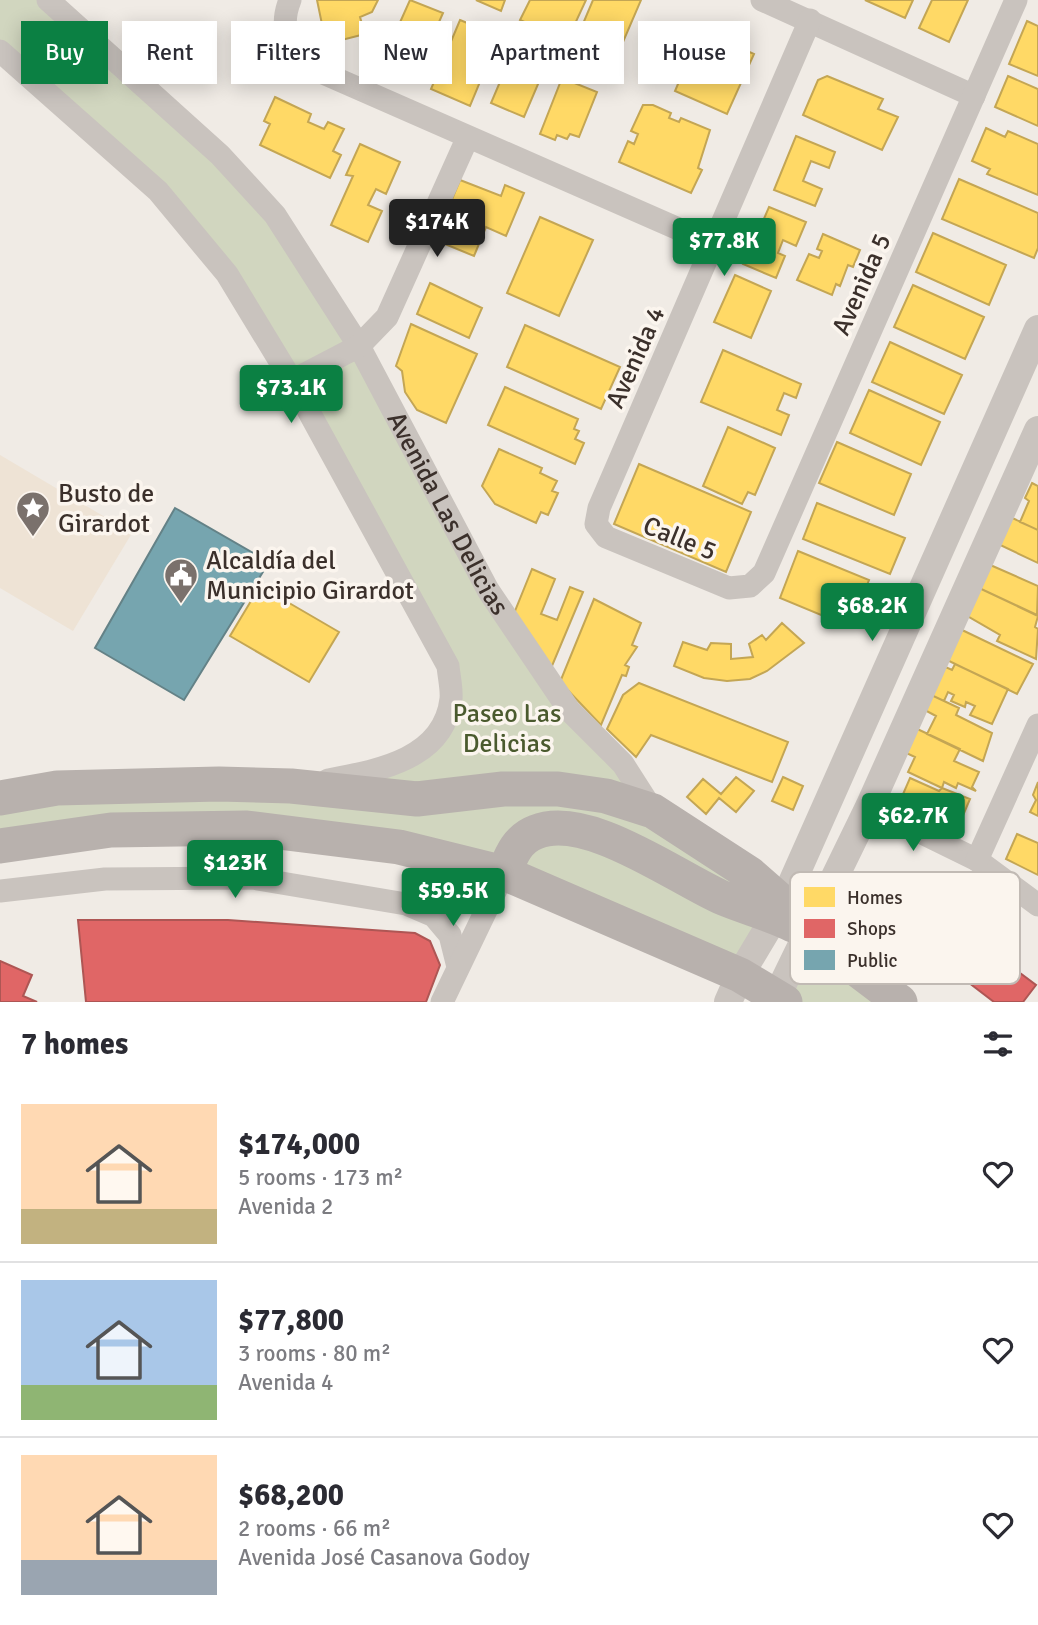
<!DOCTYPE html>
<html lang="en">
<head>
<meta charset="utf-8">
<style>
  :root { --surface:#fff; --page:#f2f2f3; --text:#2b2b33; --muted:#7c7c81; --line:#e1e1e2; --accent:#0b8043 }
  body { margin:0; font-family:Signika,sans-serif; background:var(--page); color:var(--text); height:100vh; display:flex; flex-direction:column; font-size:26px; white-space:nowrap }
  * { box-sizing:border-box; margin:0 }
  p { font-size:23px; color:var(--muted) }
  .icon { flex:none; width:38px; height:38px; fill:none; stroke:currentColor; stroke-width:2; stroke-linecap:round; stroke-linejoin:round }
  .map { position:relative; height:1002px; overflow:hidden }
  .sheet { display:flex; flex-direction:column; background:var(--surface); flex:1 }
  .sheet>* { flex:none }
  .hud { position:absolute; left:21px; top:21px; width:998px; height:63px; display:flex; gap:14px }
  .price { position:absolute; translate:-50% -60px; padding:0 16px; border-radius:7px; background:var(--accent); color:#fff; font-size:23px; line-height:46px; filter:drop-shadow(0 2px 4px #0008) }
  .price::after { content:''; position:absolute; left:50%; top:42px; width:21px; height:16px; margin-left:-10px; background:inherit; clip-path:polygon(0 0,100% 0,50% 100%) }
  .price.selected { background:#222; color:#fff }
  ul { padding:0; list-style:none }
  li { display:flex; align-items:center; gap:21px; height:175px; padding:0 21px }
  li+li { border-top:2px solid var(--line) }
  li span { display:grid; place-items:center; flex:none; width:196px; height:140px; border-radius:0px; color:#555 }
  li>.icon { margin-inline-start:auto }
  span .icon { width:84px; height:84px; fill:#fffc; stroke-width:1 }
  li b { font-size:30px }
  h2 { display:flex; justify-content:space-between; align-items:center; height:84px; padding:0 21px; font-size:30px }
  .tag { padding:0 24px; border-radius:0px; background:var(--surface); box-shadow:0 4px 18px #0003; font-size:24px; line-height:63px }
  .tag.selected { background:var(--accent); color:#fff }
  .map>svg:first-child { display:block }
  .green { fill:#d1d6bf }
  .plaza { fill:#eee3d5 }
  .homes { fill:#ffd966; stroke:#c4a654; stroke-width:2 }
  .shops { fill:#e06666; stroke:#ae5654; stroke-width:2 }
  .public { fill:#76a5af; stroke:#648287; stroke-width:2 }
  .lines { fill:none; stroke-linecap:round; stroke-linejoin:round }
  .minor { stroke:#c9c3be; stroke-width:23 }
  .tertiary { stroke:#c9c3be; stroke-width:28 }
  .primary { stroke:#b8b1ad; stroke-width:35 }
  .labels { text-anchor:middle; stroke-width:7; stroke-linejoin:round; paint-order:stroke }
  .street-label { font-size:26px; fill:#3b302b; stroke:#fbf5ee }
  .poi-label { font-size:26px; fill:#3b302b; stroke:#fbf5ee; text-anchor:start }
  .park-label { font-size:26px; fill:#4a5a2e; stroke:#fbf5ee }
  .key { fill:#fbf5ee; stroke:#c1bab4; stroke-width:2 }
  .key-label { font-size:19px; fill:#3b302b }
</style>
</head>
<body>
<div class="map">
<svg width="1038" height="1002" viewBox="0 0 1038 1002">
  <rect width="100%" height="100%" fill="#f0ebe5"/>
  <path class="green" d="M0 0H48L275 215 488 590 653 811 783 903 740 975 504 873 247 828 0 846V798L383 770 443 726 448 666 193 230 0 51Z
    M809 933 900 1002H785Z"/>
  <path class="plaza" d="M0 455 132 533 73 631 0 588Z"/>
  <path class="homes" d="M317 0H378L372 12 360 17 365 34 334 42 324 34Z
    M410 0 443 13 413 81 380 67Z
    M476 0H505L501 11Z
    M530 0H586L567 41 520 20Z
    M593 0H641L614 63 574 45Z
    M865 0H913L905 18Z
    M932 0H968L949 42 919 28Z
    M460 20 499 36 470 106 431 89Z
    M1027 21 1038 26V76L1009 64Z
    M704 23 726 33 723 40 754 54 727 114 675 91Z
    M514 49 547 63 524 117 491 103Z
    M827 76 883 99 878 109 898 117 882 150 803 115 818 80Z
    M1008 76 1038 89V126L995 107Z
    M562 78 597 92 579 137 570 134 567 139 557 135 555 140 540 134Z
    M275 97 311 114 308 122 324 129 328 122 344 129 333 151 341 155 330 178 260 145 270 124 264 121Z
    M643 105H653L671 113 669 118 679 122 681 118 710 130 698 168 702 170 691 193 619 162 628 141 634 144 638 134 631 131Z
    M986 128 1005 137 1008 131 1038 144V195L987 174 990 169 972 161Z
    M796 136 835 152 829 168 811 161 803 181 822 189 815 206 774 190Z
    M360 144 400 162 386 194 376 189 368 205 382 211 368 242 331 225 353 176 346 175Z
    M959 179 1038 213V248L1034 258 942 219Z
    M460 180 501 196 505 185 524 193 506 236 486 227 474 256 435 240Z
    M769 207 806 222 796 246 783 240 778 253 785 256 776 278 743 264 753 240 758 242 761 237 757 235Z
    M540 217 593 240 559 316 507 293Z
    M933 233 1006 265 989 305 916 272Z
    M823 234 860 250 853 267 848 265 840 286 836 284 832 295 797 280 809 254 819 258 822 251 817 249Z
    M735 275 771 291 751 338 714 322Z
    M430 283 482 308 469 338 417 314Z
    M913 285 984 317 965 359 894 327Z
    M411 324 477 354 446 423 417 410 405 392 402 371 396 366Z
    M525 325 620 367 601 409 507 367Z
    M890 342 962 375 944 414 872 382Z
    M723 350 801 384 796 398 784 393 777 410 789 415 781 435 701 402Z
    M505 387 578 419 574 429 579 431 575 439 584 443 575 464 488 425Z
    M869 390 940 422 921 465 850 433Z
    M728 427 775 448 755 495 748 492 742 504 703 486Z
    M837 442 911 474 894 515 819 483Z
    M499 449 542 468 540 473 557 481 552 491 558 493 548 515 541 512 536 523 495 504 482 486Z
    M639 464 751 512 726 572 614 524Z
    M1032 483 1038 486V530L1020 522 1029 501 1025 498Z
    M817 503 905 538 890 574 803 539Z
    M1008 516 1038 530V563L996 543Z
    M798 551 869 580 850 627 780 598Z
    M988 564 1038 586 1037 615 977 587Z
    M532 569 555 579 541 614 557 620 570 587 583 592 549 673 513 616Z
    M260 586 339 632 309 682 230 636Z
    M977 587 1038 616 1035 627 1038 629 1036 659 997 641 1000 635 964 614Z
    M594 599 641 623 632 645 637 647 625 665 629 667 626 676 622 675 601 725 560 682Z
    M782 623 804 643 767 671 750 679 727 681 704 678 674 666 683 642 707 650 711 643 731 644V659L753 657 749 644 762 635 766 640Z
    M960 629 1033 664 1017 694 947 660Z
    M955 664 1008 689 992 724 970 715 975 706 966 702 965 707 951 701 954 695 948 692 944 701 927 693 941 665 952 670Z
    M639 683 788 742 772 782 651 735 636 757 607 729 623 695Z
    M927 693 959 708 956 715 992 733 983 761 927 734 936 716 921 708Z
    M913 727 960 749 954 761 979 772 972 787 976 791 958 783 956 788 944 782 942 788 908 772 915 757 902 751Z
    M736 777 754 791 736 812 719 798 706 814 687 797 703 779 721 794Z
    M783 777 803 786 793 810 772 801Z
    M910 778 939 791 942 788 970 799 956 832 930 820 931 817 923 813 920 818 897 808Z
    M1038 782V816L1030 812 1036 800 1033 795Z
    M1017 834 1038 843V875L1006 859Z"/>
  <path class="shops" d="M923 900 1036 985 1023 1002H994L900 930Z
    M78 920H228L415 933 430 941 440 965 426 1002H86Z
    M0 961 32 975 23 996 37 1002H0Z"/>
  <path class="public" d="M175 508 269 562 184 700 95 648Z"/>
  <g class="lines">
    <g class="minor">
      <path id="s1" d="M48 0 220 155 275 215 359 346 488 590 569 710 623 764 653 811"/>
      <path d="M290 0C280 25 287 39 298 62L715 245"/>
      <path d="M762 0 974 96"/>
      <path d="M810 20 599 508 596 524 606 537 729 588 750 586 764 573 1016 0"/>
      <path d="M0 51 158 191 227 274 292 381 448 666C449 677 452 689 451 699 444 760 376 771 328 780"/>
      <path d="M292 381 359 346 387 317 467 139"/>
      <path d="M869 807 977 860 1038 905"/>
      <path d="M977 860 1038 725"/>
      <path d="M0 891 105 879 252 878 406 904 434 916 450 935 458 967"/>
      <path d="M442 1002 504 873"/>
    </g>
    <path class="tertiary" d="M728 1002 740 975 783 903 1038 329
      M774 1002 869 807 1038 430"/>
    <path class="primary" d="M0 798 57 788 219 784 291 786 417 799 503 789H558L606 796 653 811 750 874 783 903 809 933 900 1002
      M0 846 111 830 247 828 399 847 504 873 740 975 785 1002
      M504 873C511 856 517 839 536 832 587 811 677 878 723 898 747 908 771 914 793 925"/>
  </g>
  <defs>
    <g id="sight-pin" transform="scale(1.75)"><path d="M0 17L-7.5 6A9.5 9.5 0 1 1 7.5 6Z" fill="#7a716c" stroke="#fbf5ee"/><path d="M0-6L1.8-2.2L6-1.7L2.9 1.2L3.7 5.4L0 3.3L-3.7 5.4L-2.9 1.2L-6-1.7L-1.8-2.2Z" fill="#fff"/></g>
    <g id="civic-pin" transform="scale(1.75)"><path d="M0 17L-7.5 6A9.5 9.5 0 1 1 7.5 6Z" fill="#7a716c" stroke="#fbf5ee"/><path d="M-.6-6.5H3V-4.5H.6V-3L4-1V1h2V6H-6V1h2V-1L-.6-3ZM-1.2 2.5V6h2.4V2.5Z" fill="#fff"/></g>
  </defs>
  <g fill-rule="evenodd">
    <use href="#sight-pin" x="33" y="508"/>
    <use href="#civic-pin" x="181" y="575"/>
  </g>
  <g class="labels">
    <g class="street-label">
      <text transform="translate(861 284) rotate(-66)" y="9">Avenida 5</text>
      <text transform="translate(635 357) rotate(-66)" y="9">Avenida 4</text>
      <text dy="9" stroke="none"><textPath href="#s1" startOffset="658">Avenida Las Delicias</textPath></text>
      <text transform="translate(680 538) rotate(22)" y="9">Calle 5</text>
    </g>
    <g class="poi-label">
      <text x="58" y="502">Busto de<tspan x="58" dy="30">Girardot</tspan></text>
      <text x="206" y="569">Alcaldía del<tspan x="206" dy="30">Municipio Girardot</tspan></text>
    </g>
    <g class="park-label">
      <text x="507" y="722">Paseo Las<tspan x="507" dy="30">Delicias</tspan></text>
    </g>
  </g>
  <rect x="790" y="872" width="230" height="112" rx="10" class="key"/>
  <rect x="804" y="887" width="31" height="20" fill="#ffd966"/>
  <rect x="804" y="919" width="31" height="19" fill="#e06666"/>
  <rect x="804" y="950" width="31" height="20" fill="#76a5af"/>
  <g class="key-label">
    <text x="847" y="904">Homes</text>
    <text x="847" y="935">Shops</text>
    <text x="847" y="967">Public</text>
  </g>
</svg>
<b class="price selected" style="left:437px;top:259px">$174K</b>
<b class="price" style="left:724px;top:278px">$77.8K</b>
<b class="price" style="left:291px;top:425px">$73.1K</b>
<b class="price" style="left:872px;top:643px">$68.2K</b>
<b class="price" style="left:913px;top:853px">$62.7K</b>
<b class="price" style="left:235px;top:900px">$123K</b>
<b class="price" style="left:453px;top:928px">$59.5K</b>
<div class="hud">
<a class="tag selected">Buy</a>
<a class="tag">Rent</a>
<a class="tag">Filters</a>
<a class="tag">New</a>
<a class="tag">Apartment</a>
<a class="tag">House</a>
</div>
</div>
<section class="sheet">
<h2>7 homes<svg class="icon" aria-label="filters" viewBox="0 0 24 24"><path d="M4 7h16M4 17h16"/><circle cx="9" cy="7" r="2"/><circle cx="15" cy="17" r="2"/></svg></h2>
<ul>
<li><span style="background:linear-gradient(#ffd9b3 75%,#c2b280 0)"><svg class="icon" aria-label="home" viewBox="0 0 24 24"><path d="M3 11l9-7 9 7M6 9v11h12V9"/></svg></span><div><b>$174,000</b><p>5 rooms · 173 m²</p><p>Avenida 2</p></div><svg class="icon" aria-label="heart" viewBox="0 0 24 24"><path d="M12 20l-8-8c-3-5 5-10 8-4 3-6 11-1 8 4z"/></svg></li>
<li><span style="background:linear-gradient(#a9c7e8 75%,#8fb573 0)"><svg class="icon" aria-label="home" viewBox="0 0 24 24"><path d="M3 11l9-7 9 7M6 9v11h12V9"/></svg></span><div><b>$77,800</b><p>3 rooms · 80 m²</p><p>Avenida 4</p></div><svg class="icon" aria-label="heart" viewBox="0 0 24 24"><path d="M12 20l-8-8c-3-5 5-10 8-4 3-6 11-1 8 4z"/></svg></li>
<li><span style="background:linear-gradient(#ffd9b3 75%,#9aa5b1 0)"><svg class="icon" aria-label="home" viewBox="0 0 24 24"><path d="M3 11l9-7 9 7M6 9v11h12V9"/></svg></span><div><b>$68,200</b><p>2 rooms · 66 m²</p><p>Avenida José Casanova Godoy</p></div><svg class="icon" aria-label="heart" viewBox="0 0 24 24"><path d="M12 20l-8-8c-3-5 5-10 8-4 3-6 11-1 8 4z"/></svg></li>
</ul>
</section>
</body>
</html>
